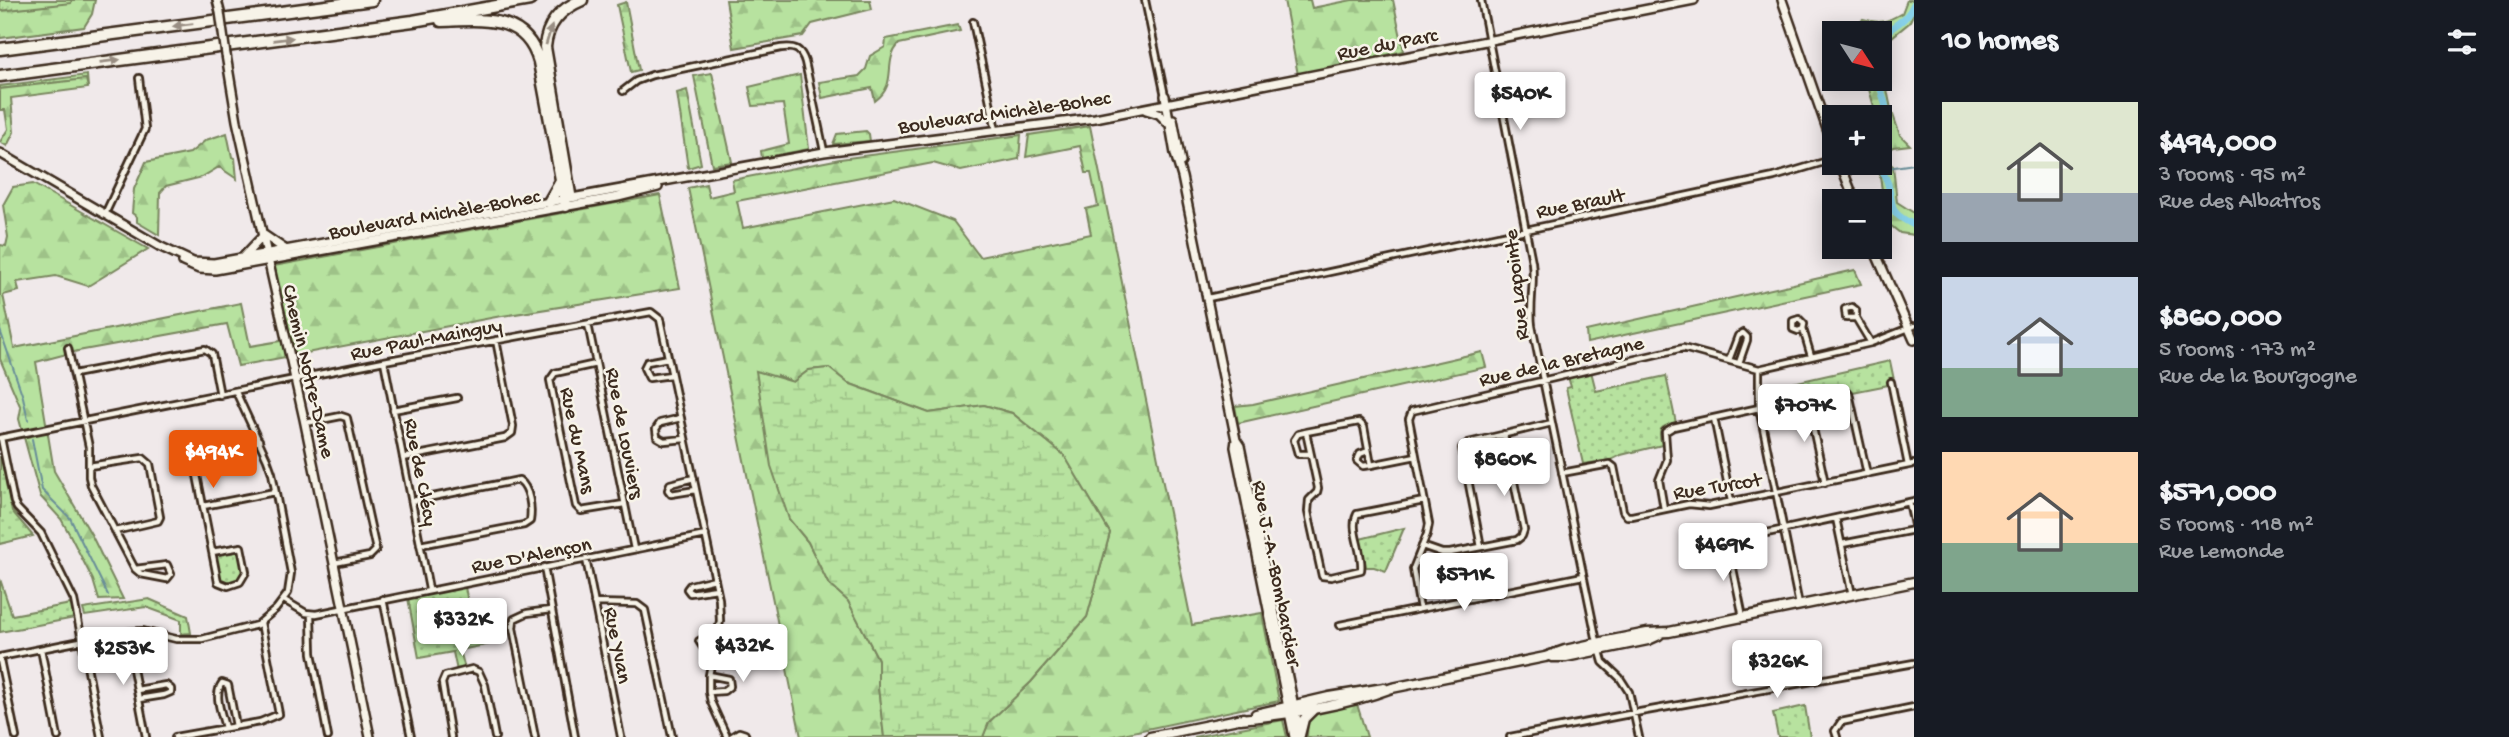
<!DOCTYPE html>
<html lang="en">
<head>
<meta charset="utf-8">
<style>
  :root { --surface:#171b24; --page:#20242c; --text:#f1f3f6; --muted:#9ea1a6; --accent:#ea580c }
  body { margin:0; font-family:"Gochi Hand",sans-serif; background:var(--page); color:var(--text); height:100vh; display:flex; flex-direction:column; font-size:26px; white-space:nowrap }
  * { box-sizing:border-box; margin:0 }
  p { font-size:23px; color:var(--muted) }
  .icon { flex:none; width:38px; height:38px; fill:none; stroke:currentColor; stroke-width:2; stroke-linecap:round; stroke-linejoin:round }
  .map { position:relative; flex:1; overflow:hidden }
  .drawer { display:flex; flex-direction:column; background:var(--surface); width:595px }
  .drawer>* { flex:none }
  .needle { width:46px; rotate:126deg }
  .buttons { position:absolute; left:1822px; top:21px; display:grid; gap:14px }
  .buttons a { display:grid; place-items:center; width:70px; height:70px; border-radius:0px; background:var(--surface); box-shadow:0 4px 18px #0003; font-size:35px }
  .price { position:absolute; translate:-50% -60px; padding:0 16px; border-radius:7px; background:#fff; color:#222; font-size:23px; line-height:46px; filter:drop-shadow(0 2px 4px #0008) }
  .price::after { content:''; position:absolute; left:50%; top:42px; width:21px; height:16px; margin-left:-10px; background:inherit; clip-path:polygon(0 0,100% 0,50% 100%) }
  .price.current { background:var(--accent); color:#fff }
  ul { padding:0; list-style:none }
  li { display:flex; align-items:center; gap:21px; height:175px; padding:0 28px }
  li span { display:grid; place-items:center; flex:none; width:196px; height:140px; border-radius:0px; color:#555 }
  li>.icon { margin-inline-start:auto }
  span .icon { width:84px; height:84px; fill:#fffc; stroke-width:1 }
  li b { font-size:30px }
  h2 { display:flex; justify-content:space-between; align-items:center; height:84px; padding:0 28px; font-size:30px }
  main { display:flex; flex:1; min-height:0 }
  .map>svg:first-child { display:block }
  .grass { fill:url(#grass-tufts); stroke:#79865e; stroke-width:2 }
  .forest { fill:url(#forest-firs); stroke:#79865e; stroke-width:2 }
  .wetland { fill:url(#wetland-marsh); stroke:#79865e; stroke-width:2 }
  .park { fill:url(#park-dots); stroke:#79865e; stroke-width:2 }
  .lines { fill:none; stroke-linecap:round; stroke-linejoin:round }
  .stream { stroke:#698e98; stroke-width:2 }
  .river { stroke:#88d1e9; stroke-width:7 }
  .street-casing { stroke:#3b2a1e; stroke-width:10 }
  .secondary-casing { stroke:#3b2a1e; stroke-width:12 }
  .primary-casing { stroke:#3b2a1e; stroke-width:13 }
  .highway-casing { stroke:#3b2a1e; stroke-width:15 }
  .street { stroke:#f7f3e8; stroke-width:4.5 }
  .secondary { stroke:#f7f3e8; stroke-width:7 }
  .primary { stroke:#f7f3e8; stroke-width:8 }
  .highway { stroke:#f7f3e8; stroke-width:10 }
  .secondary-bridge-casing { stroke:#3b2a1e; stroke-width:12; stroke-linecap:butt }
  .secondary-bridge { stroke:#f7f3e8; stroke-width:7 }
  .oneway { fill:#998e83 }
  .labels { text-anchor:middle; stroke-width:5; stroke-linejoin:round; paint-order:stroke }
  .street-label { font-size:21px; fill:#3b2a1e; stroke:#f7f3e8 }
</style>
</head>
<body>
<main>
<div class="map">
<svg width="1914" height="737" viewBox="0 0 1914 737">
  <defs>
    <pattern id="grass-tufts" width="24" height="20" patternUnits="userSpaceOnUse" patternTransform="scale(1.75)"><rect width="24" height="20" fill="#b7e29f"/><path d="M3 7l-1-3M5 7V3M7 7l1-3M15 17l-1-3M17 17v-4M19 17l1-3" fill="none" stroke="#9ec288"/></pattern>
    <pattern id="forest-firs" width="22" height="20" patternUnits="userSpaceOnUse" patternTransform="scale(1.75)"><rect width="22" height="20" fill="#b7e29f"/><path d="M5 1l3.5 6h-7zM16 11l3.5 6h-7z" fill="#9ec288"/></pattern>
    <pattern id="wetland-marsh" width="20" height="14" patternUnits="userSpaceOnUse" patternTransform="scale(1.75)"><rect width="20" height="14" fill="#b7e29f"/><path d="M1 5h8M5 5V1M11 12h8M15 12V8" fill="none" stroke="#9ec288"/></pattern>
    <pattern id="park-dots" width="8" height="8" patternUnits="userSpaceOnUse" patternTransform="scale(1.75)"><rect width="8" height="8" fill="#b7e29f"/><path d="M2 2h.1M6 6h.1" fill="none" stroke="#9ec288" stroke-width="1.8" stroke-linecap="round"/></pattern>
  </defs>
  <rect width="100%" height="100%" fill="#f0e9ea"/>
  <filter id="ink" filterUnits="userSpaceOnUse"><feTurbulence type="fractalNoise" baseFrequency=".0143" numOctaves="2"/><feDisplacementMap in="SourceGraphic" scale="14" xChannelSelector="R" yChannelSelector="G"/><feConvolveMatrix kernelMatrix="1 2 1 2 8 2 1 2 1" color-interpolation-filters="sRGB"/></filter>
  <g filter="url(#ink)">
    <path class="grass" d="M0 0H78L70 22 0 33Z
      M87 75 88 88 86 79 0 89V86Z
      M866 131 869 134 870 141 833 144 837 134Z"/>
    <path class="forest" d="M72 0H95L92 14 84 27 0 38V11L71 3Z
      M726 0H870L872 9 812 24 803 36 734 48Z
      M1284 0H1310L1312 8 1352 0H1393L1404 51 1298 75Z
      M1907 0H1914V13L1909 23 1886 42 1880 55 1891 109 1900 135 1910 145 1893 147 1889 149 1888 162 1893 166 1897 202 1914 213V235L1900 233 1880 217C1887 202 1880 185 1879 168 1879 152 1880 134 1880 117H1877L1866 79H1880V33H1861L1859 24 1863 19C1880 24 1887 22 1902 13Z
      M626 2 639 70 631 72 617 5Z
      M958 25 960 31 899 44C882 63 899 83 875 101L872 88 822 98 819 82 859 76 866 69 870 56 885 47 886 39Z
      M712 73 732 162 712 165 694 76Z
      M800 75 809 149 762 158 761 151 789 144 783 104 753 106 749 87Z
      M86 79 88 88 11 98 14 132 7 146 0 142 8 129 5 110H0V89Z
      M687 90 701 164 688 168 677 93Z
      M1090 126 1192 625 1262 613 1279 701 1109 737H983L989 722 1031 682 1087 617 1110 533 1064 456 1012 413 984 405 929 413 848 383 829 368 809 370 793 382 777 375 789 519 808 542 828 583 848 601 878 659V687L884 737H801L688 188 706 184 709 197 734 191 732 180 840 159 1021 135 1019 159 961 171 933 163 737 201 743 228 894 198 953 221 980 257 1091 234 1086 209 1098 206 1091 173H1086L1080 146 1026 157 1029 135Z
      M227 133 232 157 235 158 237 179 219 167 202 177 166 186 160 193 159 235 137 222V217L132 213 134 189 146 162 190 153 206 140Z
      M33 184 148 249 88 286 56 276 17 282 19 291 3 295 14 348 241 303 250 346 280 341 290 336 274 266 660 195 680 288 496 317 238 366 227 324 78 351 36 362 54 471 91 534 123 599 99 600 93 580 70 535 61 519 40 496 19 419 21 408 0 359V245L6 246 8 237 3 205 13 187Z
      M1855 270 1861 284 1587 343 1586 331Z
      M1482 352 1486 367 1238 423 1235 406 1253 404Z
      M1357 704 1367 737H1307L1308 720 1321 711Z
      M1283 720 1287 737H1193Z"/>
    <path class="wetland" d="M829 368 848 383 929 413 984 405 1012 413 1064 455 1110 533 1087 617 1031 682 989 722 983 737H884L878 687V659L848 601 828 583 808 542 789 519 771 466 756 371 793 382 809 370Z"/>
    <path class="park" d="M1890 361 1894 380 1887 382 1888 385 1763 410 1762 390Z
      M1591 371 1596 391 1666 376 1676 423C1660 426 1657 429 1662 445L1621 455 1611 460 1583 464 1566 388 1571 387 1568 377Z
      M0 449 12 511 33 536 0 544Z
      M1404 528 1386 571 1374 567H1366L1360 539Z
      M237 550 241 553C245 573 247 579 225 584L220 580 216 557 219 554Z
      M0 579 12 615 71 604 75 618 0 632Z
      M465 587 469 607 490 603 496 643 460 650 465 669 457 671 453 652 419 658 408 598Z
      M149 599 188 616 191 633 181 634V620L146 607 85 616 83 609Z
      M1805 706 1810 737H1778L1773 713Z"/>
    <g class="lines">
      <path class="stream" d="M1881 169 1914 164
        M0 330 23 397 28 420
        M32 439 42 490 70 518 108 595"/>
      <path class="river" d="M1880 40C1892 23 1905 25 1914 4
        M1878 79C1888 115 1893 118 1880 154
        M1879 163C1881 170 1886 177 1888 184 1894 209 1888 212 1914 225"/>
      <g class="street-casing">
        <path id="street" d="M1145 0 1165 96
          M1481 0 1532 262C1535 283 1529 304 1532 326L1596 637 1603 662 1620 678 1629 692 1639 737
          M973 22 996 130
          M623 91 636 81 652 75 781 48C795 46 801 49 805 62L824 151
          M105 214 145 129 139 78
          M1208 298 1774 177 1834 159
          M1856 318H1846L1845 309 1852 307 1856 310V318L1871 343
          M588 324 634 549
          M1803 329 1798 331 1793 329V321L1799 319 1804 324 1803 329 1811 356
          M68 348 89 447V477L91 485 135 569 141 574 167 579 171 574 167 565 135 569
          M668 358 647 362 644 368 649 378 671 375
          M1729 360 1738 336 1743 333 1747 337V340L1739 363
          M384 361 429 589
          M596 364 555 373 550 380 576 506 581 511 624 504
          M1759 369V408L1799 605
          M74 374 205 349 212 354 220 395
          M1891 382 1908 465
          M1849 393 1867 474
          M1807 401 1825 483
          M393 410 457 398
          M681 418 660 423 656 429 657 437 664 441 685 439
          M1714 418 1731 501
          M306 423 341 416 347 418 376 550 370 556 334 563
          M1306 432 1298 434 1294 440 1298 454H1310
          M0 438 384 361 651 312 660 319 719 599 720 621 709 675V692L711 702 727 737
          M1 438 14 502 17 508 41 533 74 600 101 737
          M1368 451 1360 454 1357 461 1363 466 1371 465
          M1416 456 1371 465 1364 427 1359 422 1306 432 1318 488 1317 492 1309 500 1308 512 1322 576 1331 577 1361 570C1364 553 1349 529 1357 514L1424 501
          M403 458 505 438 512 433 513 426 496 340
          M89 466 143 458 150 464 160 517 158 521 115 531
          M1562 473 1610 464 1614 467 1623 511 1627 516H1632L1689 504 1709 506 1914 464
          M694 478 670 484 668 490 671 494 696 490
          M412 501 519 480C530 488 532 508 530 521L524 525 420 545
          M1909 502 1914 525
          M203 506 275 492
          M1664 509 1659 480 1667 460 1665 432 1673 427 1759 408
          M1836 518 1852 595
          M1842 544 1914 530
          M1422 546 1442 553H1450L1517 540 1522 536 1524 530 1504 434
          M1481 547 1462 448 1468 443 1552 423
          M212 552 241 547 246 572 240 582 228 586 218 582 195 465 202 459 259 440
          M586 559 621 737
          M544 567 575 737
          M715 579 690 585 687 589 690 593 717 589
          M383 599 411 737
          M284 600 306 613 316 614 706 535
          M594 603 637 604 645 610 672 737
          M1420 609 1413 569 1427 534 1429 524 1409 419 1412 411 1683 348 1759 369 1871 343 1914 326
          M311 615 312 653 328 737
          M1743 617 1728 544 1730 541 1914 501
          M1340 625 1583 576
          M126 632 146 737
          M41 649 58 737
          M712 652 704 649 699 641 706 637 716 640
          M0 657 126 632 143 631 176 639H202L257 625 276 609 288 593 291 573 272 473 267 459 236 392
          M0 660 16 737
          M709 675 729 679 730 686 724 691 709 692
          M137 690 166 685 171 689V692L164 695 139 699
          M225 728C222 714 213 695 222 683L228 685 236 726
          M175 737 260 722 279 714 261 623
          M451 737 442 683 445 676 472 669 479 672 485 685 495 737
          M535 737 513 628 514 619 527 613 551 610
          M731 737 739 732 745 734 746 737
          M1510 737 1640 712 1914 663
          M1837 737 1835 731 1841 722 1914 707"/>
      </g>
      <g class="secondary-casing">
        <path id="secondary" d="M217 0 220 12
          M1782 0 1834 149
          M226 55 237 121 304 419 370 737
          M1165 96 1175 154 1182 177 1236 440 1240 446 1300 735
          M1146 110 1159 114 1168 123
          M1173 119 1181 162
          M0 153 161 247
          M1840 163 1855 201
          M264 235 286 250
          M159 246 193 262 214 263 824 152 1095 118 1694 0
          M1873 247 1914 340
          M244 256 264 235
          M183 262 199 269 215 270 618 197 658 187
          M1236 440 1235 447 1294 737"/>
      </g>
      <g class="primary-casing">
        <path id="primary" d="M1552 657H1566L1648 640 1659 635
          M1256 714 1329 697 1384 688
          M1240 719C1287 715 1347 705 1392 688L1545 657 1565 650 1597 643 1647 633 1669 632 1914 582
          M1300 735 1304 719 1315 708
          M1150 737 1243 718"/>
      </g>
      <g class="highway-casing">
        <path id="highway" d="M441 21C481 20 525 13 539 62L566 206
          M0 49 372 0
          M0 76 413 21 530 0
          M570 194 545 47C547 24 560 9 582 0
          M549 202 560 183"/>
      </g>
      <use href="#street" class="street"/>
      <use href="#secondary" class="secondary"/>
      <use href="#primary" class="primary"/>
      <use href="#highway" class="highway"/>
      <g class="secondary-bridge-casing">
        <path id="secondary-bridge" d="M220 12 226 55"/>
      </g>
      <use href="#secondary-bridge" class="secondary-bridge"/>
    </g>
    <defs><path id="oneway-solid" d="M-6-.8H1V-3.2L6.5 0L1 3.2V.8H-6Z" transform="scale(1.75)"/></defs>
    <g class="oneway">
      <use href="#oneway-solid" transform="translate(183 25) rotate(173)"/>
      <use href="#oneway-solid" transform="translate(549 35) rotate(-73)"/>
      <use href="#oneway-solid" transform="translate(283 39) rotate(-7)"/>
      <use href="#oneway-solid" transform="translate(110 61) rotate(-7)"/>
    </g>
  </g>
  <g class="labels">
    <g class="street-label">
      <text transform="translate(1387 43) rotate(-11)" y="7">Rue du Parc</text>
      <text transform="translate(1004 111) rotate(-8)" y="7">Boulevard Michèle-Bohec</text>
      <text transform="translate(1580 202) rotate(-11)" y="7">Rue Brault</text>
      <text transform="translate(434 213) rotate(-10)" y="7">Boulevard Michèle-Bohec</text>
      <text transform="translate(1515 285) rotate(-96)" y="7">Rue Lapointe</text>
      <text transform="translate(426 338) rotate(-11)" y="7">Rue Paul-Mainguy</text>
      <text transform="translate(1561 360) rotate(-13)" y="7">Rue de la Bretagne</text>
      <text transform="translate(310 371) rotate(77)" y="7">Chemin Notre-Dame</text>
      <text transform="translate(626 433) rotate(79)" y="7">Rue de Louviers</text>
      <text transform="translate(579 440) rotate(78)" y="7">Rue du Mans</text>
      <text transform="translate(422 472) rotate(79)" y="7">Rue de Clécy</text>
      <text transform="translate(1717 485) rotate(-9)" y="7">Rue Turcot</text>
      <text transform="translate(531 554) rotate(-11)" y="7">Rue D'Alençon</text>
      <text transform="translate(1278 573) rotate(79)" y="7">Rue J.-A.-Bombardier</text>
      <text transform="translate(619 645) rotate(79)" y="7">Rue Yvan</text>
    </g>
  </g>
</svg>
<div class="buttons">
<a><svg class="needle" viewBox="-14 -14 28 28"><path d="M0-13l5 13h-10z" fill="#e53935"/><path d="M0 13l5-13h-10z" fill="#9ea1a6"/></svg></a>
<a>+</a>
<a>−</a>
</div>
<b class="price" style="left:1520px;top:132px">$540K</b>
<b class="price" style="left:1804px;top:444px">$707K</b>
<b class="price current" style="left:213px;top:490px">$494K</b>
<b class="price" style="left:1504px;top:498px">$860K</b>
<b class="price" style="left:1723px;top:583px">$469K</b>
<b class="price" style="left:1464px;top:613px">$571K</b>
<b class="price" style="left:462px;top:658px">$332K</b>
<b class="price" style="left:743px;top:684px">$432K</b>
<b class="price" style="left:123px;top:687px">$253K</b>
<b class="price" style="left:1777px;top:700px">$326K</b>
</div>
<section class="drawer">
<h2>10 homes<svg class="icon" aria-label="filters" viewBox="0 0 24 24"><path d="M4 7h16M4 17h16"/><circle cx="9" cy="7" r="2"/><circle cx="15" cy="17" r="2"/></svg></h2>
<ul>
<li><span style="background:linear-gradient(#dfe7d0 65%,#9aa5b1 0)"><svg class="icon" aria-label="home" viewBox="0 0 24 24"><path d="M3 11l9-7 9 7M6 9v11h12V9"/></svg></span><div><b>$494,000</b><p>3 rooms · 95 m²</p><p>Rue des Albatros</p></div></li>
<li><span style="background:linear-gradient(#c9d6e8 65%,#7fa58c 0)"><svg class="icon" aria-label="home" viewBox="0 0 24 24"><path d="M3 11l9-7 9 7M6 9v11h12V9"/></svg></span><div><b>$860,000</b><p>5 rooms · 173 m²</p><p>Rue de la Bourgogne</p></div></li>
<li><span style="background:linear-gradient(#ffd9b3 65%,#7fa58c 0)"><svg class="icon" aria-label="home" viewBox="0 0 24 24"><path d="M3 11l9-7 9 7M6 9v11h12V9"/></svg></span><div><b>$571,000</b><p>5 rooms · 118 m²</p><p>Rue Lemonde</p></div></li>
</ul>
</section>
</main>
</body>
</html>
